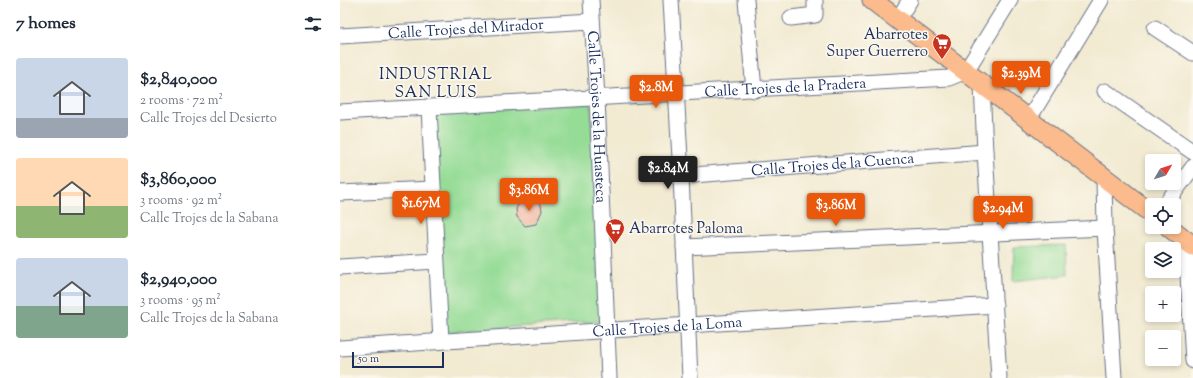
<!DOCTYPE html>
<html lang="en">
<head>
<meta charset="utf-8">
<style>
  :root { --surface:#fff; --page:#f6f6f7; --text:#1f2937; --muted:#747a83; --accent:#ea580c }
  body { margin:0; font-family:"Sorts Mill Goudy",serif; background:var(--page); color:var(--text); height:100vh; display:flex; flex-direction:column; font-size:15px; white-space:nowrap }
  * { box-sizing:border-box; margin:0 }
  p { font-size:13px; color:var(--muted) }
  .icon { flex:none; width:22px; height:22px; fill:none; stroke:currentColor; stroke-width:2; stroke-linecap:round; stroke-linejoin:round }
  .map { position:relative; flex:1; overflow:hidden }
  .sheet { display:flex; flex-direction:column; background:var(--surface); width:340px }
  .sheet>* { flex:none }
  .needle { width:26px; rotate:51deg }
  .buttons { position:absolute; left:805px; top:154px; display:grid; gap:8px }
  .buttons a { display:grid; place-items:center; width:36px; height:36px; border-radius:4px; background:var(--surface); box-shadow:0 2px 6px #0003; font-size:20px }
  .scale { position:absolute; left:12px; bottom:10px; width:92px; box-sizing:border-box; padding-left:4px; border:2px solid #1b2f5e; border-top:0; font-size:11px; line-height:14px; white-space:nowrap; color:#1b2f5e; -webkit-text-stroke:3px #fbf7ec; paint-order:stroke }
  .price { position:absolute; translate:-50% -34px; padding:0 9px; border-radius:4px; background:var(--accent); color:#fff; font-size:13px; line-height:26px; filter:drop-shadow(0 1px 2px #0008) }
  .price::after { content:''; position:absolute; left:50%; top:24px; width:12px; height:9px; margin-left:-6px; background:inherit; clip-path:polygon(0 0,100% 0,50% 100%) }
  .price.on { background:#222; color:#fff }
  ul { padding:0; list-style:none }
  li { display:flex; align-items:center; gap:12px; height:100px; padding:0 16px }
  li span { display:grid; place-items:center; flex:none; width:112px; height:80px; border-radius:4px; color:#555 }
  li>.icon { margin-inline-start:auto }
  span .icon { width:48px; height:48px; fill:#fffc; stroke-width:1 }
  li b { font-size:17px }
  h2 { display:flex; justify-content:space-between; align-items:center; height:48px; padding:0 16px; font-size:17px }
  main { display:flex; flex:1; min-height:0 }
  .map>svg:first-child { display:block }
  .green { fill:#95dc96; stroke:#58867a }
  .building { fill:#f19d86 }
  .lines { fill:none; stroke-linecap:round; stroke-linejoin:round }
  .minor-casing { stroke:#667086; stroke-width:17 }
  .major-casing { stroke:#667086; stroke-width:21 }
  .minor { stroke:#fff; stroke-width:15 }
  .major { stroke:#fbbb8c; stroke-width:19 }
  .labels { text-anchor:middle; stroke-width:3.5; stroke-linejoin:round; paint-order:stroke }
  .street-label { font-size:15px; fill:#1b2f5e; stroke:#fbf7ec }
  .poi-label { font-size:15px; fill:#1b2f5e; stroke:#fbf7ec; text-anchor:end }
  .neighbourhood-label { font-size:16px; letter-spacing:1px; fill:#1b2f5e; stroke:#fbf7ec }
</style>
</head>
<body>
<main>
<section class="sheet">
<h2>7 homes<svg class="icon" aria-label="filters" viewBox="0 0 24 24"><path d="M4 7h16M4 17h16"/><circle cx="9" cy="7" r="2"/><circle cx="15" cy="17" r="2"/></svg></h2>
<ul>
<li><span style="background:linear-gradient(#c9d6e8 75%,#9aa5b1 0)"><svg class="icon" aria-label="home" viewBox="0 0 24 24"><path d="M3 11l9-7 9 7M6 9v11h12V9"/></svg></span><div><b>$2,840,000</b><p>2 rooms · 72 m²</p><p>Calle Trojes del Desierto</p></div></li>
<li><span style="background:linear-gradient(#ffd9b3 60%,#8fb573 0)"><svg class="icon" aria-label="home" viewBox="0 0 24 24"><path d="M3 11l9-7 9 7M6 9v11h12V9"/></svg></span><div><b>$3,860,000</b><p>3 rooms · 92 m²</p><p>Calle Trojes de la Sabana</p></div></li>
<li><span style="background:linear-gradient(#c9d6e8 60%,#7fa58c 0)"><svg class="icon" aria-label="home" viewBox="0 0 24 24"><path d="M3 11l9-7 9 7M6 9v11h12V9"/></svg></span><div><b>$2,940,000</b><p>3 rooms · 95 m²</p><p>Calle Trojes de la Sabana</p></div></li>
</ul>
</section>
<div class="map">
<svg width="853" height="378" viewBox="0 0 853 378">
  <rect width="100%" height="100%" fill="#fbf7ec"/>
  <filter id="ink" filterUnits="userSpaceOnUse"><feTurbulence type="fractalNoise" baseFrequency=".025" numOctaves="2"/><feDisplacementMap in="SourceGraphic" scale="8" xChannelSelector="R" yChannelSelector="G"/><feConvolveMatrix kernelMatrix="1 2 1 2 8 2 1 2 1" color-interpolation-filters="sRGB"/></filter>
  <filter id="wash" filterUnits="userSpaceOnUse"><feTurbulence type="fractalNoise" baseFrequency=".012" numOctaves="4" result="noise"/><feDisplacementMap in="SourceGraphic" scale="16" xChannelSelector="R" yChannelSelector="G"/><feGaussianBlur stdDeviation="0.9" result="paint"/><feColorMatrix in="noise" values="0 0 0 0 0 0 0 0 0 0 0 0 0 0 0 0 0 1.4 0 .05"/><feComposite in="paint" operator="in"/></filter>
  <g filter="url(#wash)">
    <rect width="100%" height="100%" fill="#f2ead1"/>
    <path class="green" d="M251 104 261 321 105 332 95 112Z
      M726 245 727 275 673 281 674 247Z"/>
    <g id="blocks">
      <path class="building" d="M188 198 198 201 201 205 202 211 196 224 185 226 177 217 176 209 178 205 183 199Z"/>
    </g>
  </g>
  <g filter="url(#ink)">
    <use href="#blocks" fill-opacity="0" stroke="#667086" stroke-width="1"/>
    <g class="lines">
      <g class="minor-casing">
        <g id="minor">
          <path id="s1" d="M251 0 257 98 269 378"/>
          <path d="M331 0 341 176 350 378"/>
          <path d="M406 0 414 90"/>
          <path d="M451 18 475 15V0"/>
          <path d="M558 19 570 0"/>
          <path d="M815 28 853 53"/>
          <path id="s2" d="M0 36 252 21"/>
          <path d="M642 84 645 152 659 378"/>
          <path d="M765 91 853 152"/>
          <path d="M89 108 101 341"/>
          <path id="s3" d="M0 112 609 78 626 71 670 0"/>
          <path d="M688 120 761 0"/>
          <path id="s4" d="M341 176 645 152"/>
          <path d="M764 177 765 228 774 378"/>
          <path d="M0 193 93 189"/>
          <path d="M825 205 853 167"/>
          <path d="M846 240 853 361"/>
          <path d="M344 247 765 228"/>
          <path d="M0 267 96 261"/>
          <path id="s5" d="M0 348 655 305"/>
        </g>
      </g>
      <g class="major-casing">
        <path id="major" d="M532 0 812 214
          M829 227 853 246"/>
      </g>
      <use href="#minor" class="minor"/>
      <use href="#major" class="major"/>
    </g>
  </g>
  <defs>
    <g id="supermarket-pin" transform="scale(1)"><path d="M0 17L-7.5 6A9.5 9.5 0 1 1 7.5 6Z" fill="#c8321e" stroke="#fbf7ec"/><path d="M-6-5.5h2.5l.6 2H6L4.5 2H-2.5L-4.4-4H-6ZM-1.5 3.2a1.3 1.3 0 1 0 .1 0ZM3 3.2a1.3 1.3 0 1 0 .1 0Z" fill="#fff"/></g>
  </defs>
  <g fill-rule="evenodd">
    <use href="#supermarket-pin" x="602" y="43"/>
    <use href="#supermarket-pin" x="275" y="228"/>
  </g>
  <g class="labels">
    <g class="street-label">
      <text dy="5" stroke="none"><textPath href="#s2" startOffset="126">Calle Trojes del Mirador</textPath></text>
      <text dy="5" stroke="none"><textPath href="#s3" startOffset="446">Calle Trojes de la Pradera</textPath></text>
      <text dy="5" stroke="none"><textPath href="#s1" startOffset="117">Calle Trojes de la Huasteca</textPath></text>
      <text dy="5" stroke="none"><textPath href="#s4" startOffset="152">Calle Trojes de la Cuenca</textPath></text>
      <text dy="5" stroke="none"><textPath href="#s5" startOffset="328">Calle Trojes de la Loma</textPath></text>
    </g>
    <g class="poi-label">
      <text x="588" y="39">Abarrotes<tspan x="588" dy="17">Super Guerrero</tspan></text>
      <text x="289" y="233" text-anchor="start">Abarrotes Paloma</text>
    </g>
    <g class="neighbourhood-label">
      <text x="96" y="79">INDUSTRIAL<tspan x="96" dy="18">SAN LUIS</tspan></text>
    </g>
  </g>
</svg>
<div class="buttons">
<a><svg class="needle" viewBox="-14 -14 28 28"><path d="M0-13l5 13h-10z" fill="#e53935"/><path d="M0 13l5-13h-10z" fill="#747a83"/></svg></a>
<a><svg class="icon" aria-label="locate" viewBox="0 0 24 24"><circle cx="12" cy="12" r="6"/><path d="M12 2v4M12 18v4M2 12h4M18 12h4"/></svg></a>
<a><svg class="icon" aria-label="layers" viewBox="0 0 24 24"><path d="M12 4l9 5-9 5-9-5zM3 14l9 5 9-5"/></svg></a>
<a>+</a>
<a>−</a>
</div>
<div class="scale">50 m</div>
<b class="price" style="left:681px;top:95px">$2.39M</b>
<b class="price" style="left:316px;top:109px">$2.8M</b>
<b class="price on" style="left:328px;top:190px">$2.84M</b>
<b class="price" style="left:189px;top:212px">$3.86M</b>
<b class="price" style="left:81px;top:225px">$1.67M</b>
<b class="price" style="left:496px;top:227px">$3.86M</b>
<b class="price" style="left:663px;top:230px">$2.94M</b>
</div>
</main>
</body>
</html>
